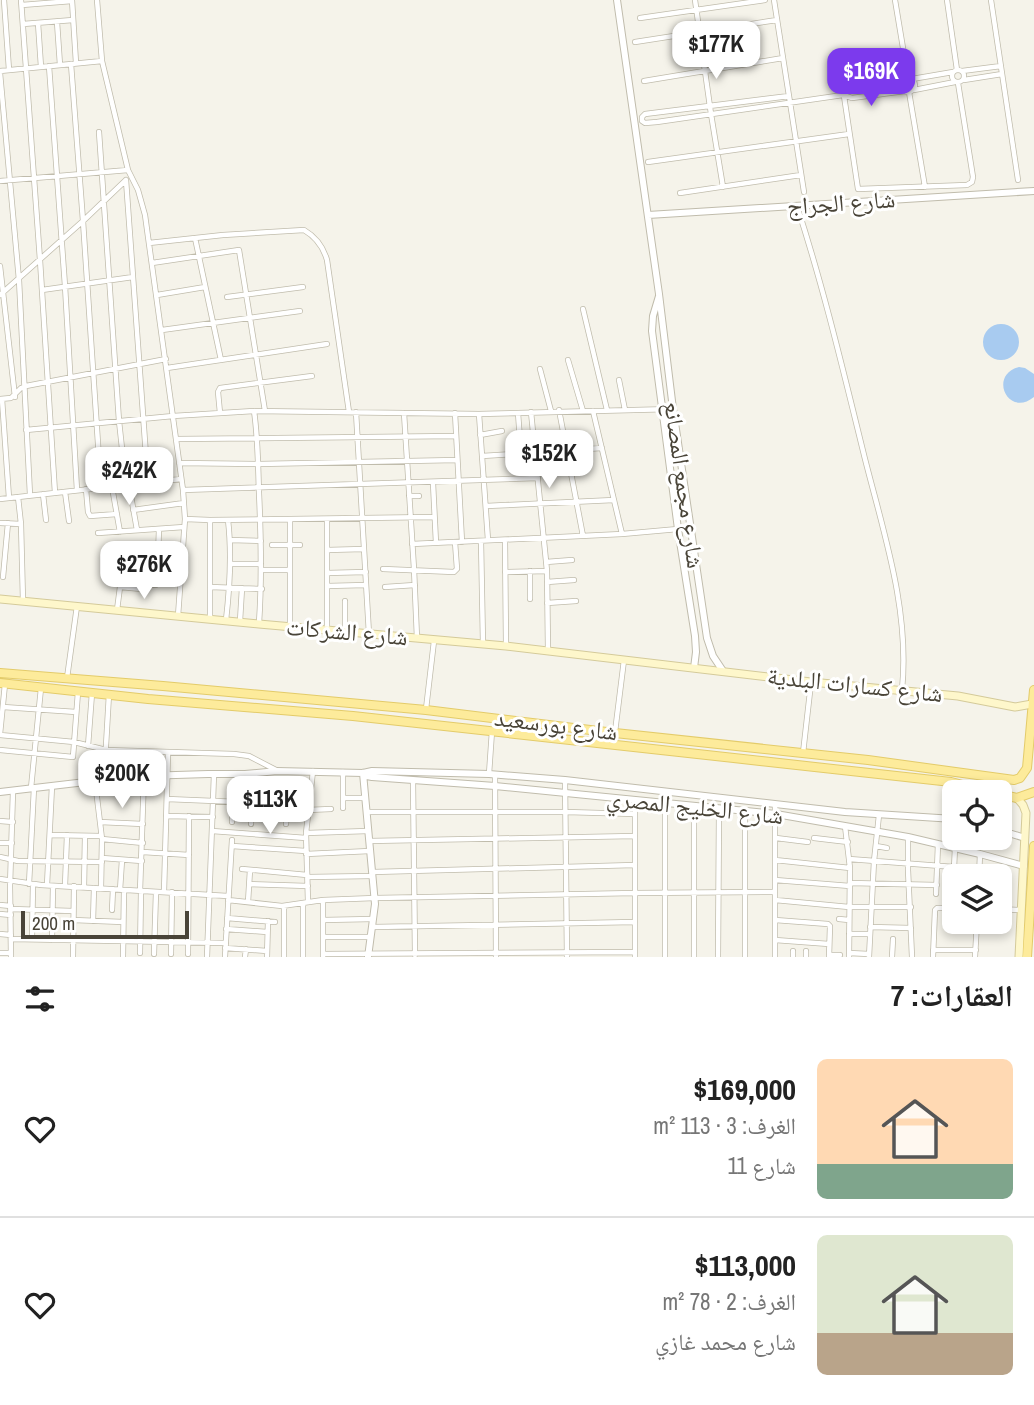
<!DOCTYPE html>
<html lang="ar">
<head>
<meta charset="utf-8">
<style>
  :root { --surface:#fff; --page:#f2f2f2; --text:#222; --muted:#767676; --line:#e0e0e0; --accent:#7c3aed }
  body { margin:0; font-family:"Archivo Narrow","Noto Naskh Arabic",sans-serif; background:var(--page); color:var(--text); direction:rtl; height:100vh; display:flex; flex-direction:column; font-size:26px; white-space:nowrap }
  * { box-sizing:border-box; margin:0 }
  p { font-size:23px; color:var(--muted) }
  .icon { flex:none; width:38px; height:38px; fill:none; stroke:currentColor; stroke-width:2; stroke-linecap:round; stroke-linejoin:round }
  .map { position:relative; height:957px; overflow:hidden; direction:ltr }
  .side { display:flex; flex-direction:column; background:var(--surface); flex:1 }
  .side>* { flex:none }
  .tools { position:absolute; left:942px; top:780px; display:grid; gap:14px }
  .tools a { display:grid; place-items:center; width:70px; height:70px; border-radius:10px; background:var(--surface); box-shadow:0 4px 10px #0003; font-size:35px }
  .scale { position:absolute; left:21px; bottom:18px; width:168px; box-sizing:border-box; padding-left:7px; border:4px solid #494438; border-top:0; font-size:19px; line-height:24px; white-space:nowrap; color:#494438; -webkit-text-stroke:5px #fff; paint-order:stroke }
  .price { position:absolute; translate:-50% -60px; padding:0 16px; border-radius:14px; background:#fff; color:#222; font-size:23px; line-height:46px; filter:drop-shadow(0 2px 4px #0008) }
  .price::after { content:''; position:absolute; left:50%; top:42px; width:21px; height:16px; margin-left:-10px; background:inherit; clip-path:polygon(0 0,100% 0,50% 100%) }
  .price.active { background:var(--accent); color:#fff }
  ul { padding:0; list-style:none }
  li { display:flex; align-items:center; gap:21px; height:175px; padding:0 21px }
  li+li { border-top:2px solid var(--line) }
  li span { display:grid; place-items:center; flex:none; width:196px; height:140px; border-radius:10px; color:#555 }
  li>.icon { margin-inline-start:auto }
  span .icon { width:84px; height:84px; fill:#fffc; stroke-width:1 }
  li b { font-size:30px }
  h2 { display:flex; justify-content:space-between; align-items:center; height:84px; padding:0 21px; font-size:30px }
  .map>svg:first-child { display:block }
  .water { fill:#a8cbf0 }
  .lines { fill:none; stroke-linecap:round; stroke-linejoin:round }
  .minor-casing { stroke:#c0bcac; stroke-width:6 }
  .tertiary-casing { stroke:#c0bcac; stroke-width:8 }
  .secondary-casing { stroke:#d4ca9a; stroke-width:9 }
  .primary-casing { stroke:#e3cb6a; stroke-width:10 }
  .minor { stroke:#fff; stroke-width:4.5 }
  .tertiary { stroke:#fff; stroke-width:6 }
  .secondary { stroke:#fef7cb; stroke-width:7 }
  .primary { stroke:#fdeb9b; stroke-width:8 }
  .labels { text-anchor:middle; stroke-width:6; stroke-linejoin:round; paint-order:stroke }
  .street-label { font-size:24px; fill:#494438; stroke:#fff }
</style>
</head>
<body>
<div class="map">
<svg width="1034" height="957" viewBox="0 0 1034 957">
  <rect width="100%" height="100%" fill="#f5f3ea"/>
  <path class="water" d="M983 342a18 18 0 1 1 36 0a18 18 0 1 1-36 0Z
    M1019 367 1025 368 1034 374V397C1008 418 988 375 1019 367Z"/>
  <g class="lines">
    <g class="minor-casing">
      <path id="minor" d="M4 0 9 70
        M21 0 40 260 55 493
        M72 0 76 63
        M97 0 102 61 128 170 138 190 145 215 183 490 185 519 178 616
        M695 0 711 114 723 187
        M774 0 804 192
        M895 0 908 78
        M947 0 957 70
        M991 0 1018 180
        M22 5 72 1
        M640 18 765 0
        M57 22 60 65
        M38 23 41 67
        M23 24 73 20
        M635 42 777 20
        M71 64 83 221 101 488
        M49 66 65 286 77 490
        M952 76a6 6 0 1 1 12 0a6 6 0 1 1-12 0Z
        M0 71 102 61
        M962 71 1001 66
        M0 73 19 280 30 495
        M901 85a7 7 0 1 1 14 0a7 7 0 1 1-14 0Z
        M912 79 953 72
        M964 80 1002 74
        M644 81 783 58
        M914 90 955 82
        M909 92 925 187
        M843 95 848 90 903 80
        M789 96 645 114 642 117V121L645 123 657 122 843 95 852 98 905 91
        M844 96 858 189 967 185 972 182 973 177 958 83
        M99 132 119 421 126 485
        M648 162 849 134
        M126 180 148 483
        M0 181 128 170
        M680 193 801 175
        M797 206C824 289 844 374 865 459 884 534 910 611 902 690
        M195 238 221 360
        M149 243 223 235 304 230C316 237 323 246 327 260L349 412
        M152 263 239 250 265 411
        M0 266 15 397
        M42 290 133 277
        M0 295 83 221 126 180
        M157 295 205 287
        M227 297 303 287
        M583 309 607 410
        M162 330 300 311
        M568 360 583 411
        M167 368 327 344
        M540 369 551 411
        M619 380 625 410
        M0 399 11 398 21 388 26 386 166 359
        M2 399 9 498
        M559 410 583 536
        M254 411C258 438 258 465 259 493 261 536 262 580 259 623
        M593 411 622 534
        M356 412 369 634
        M531 412 547 571 548 651
        M220 413 218 392 220 388 312 376
        M404 413 414 569 417 638
        M455 413 462 542
        M518 413 521 453
        M479 414 488 540
        M26 430 173 416 254 411 479 414 673 409
        M480 435 502 431
        M176 439 456 436
        M482 456 602 448
        M179 463 259 464 457 460
        M433 483 436 543
        M129 485 137 530
        M112 487 120 532
        M86 489 88 512 90 516 117 514
        M183 490 538 478
        M65 492 69 521
        M43 494 46 520
        M409 496H419
        M18 497 21 524 23 601
        M0 499 181 479
        M486 506 614 500
        M133 510 184 503
        M185 519 210 520 434 517
        M327 519V630
        M210 520V618
        M0 523 21 524
        M98 533 184 527
        M230 540 261 541
        M505 540 506 645
        M481 541 483 644
        M412 544 622 534 678 529
        M272 545H300
        M327 550 364 549
        M159 552H146L144 584 156 585 157 583 159 529
        M546 562 572 560
        M231 564H261
        M383 569 454 572 457 569 455 542
        M261 570H290
        M530 571V599
        M505 572 547 571
        M327 573 366 572
        M3 577 8 523
        M547 582 574 580
        M327 586 366 585
        M210 587 262 589
        M385 587 415 585
        M547 603 576 601
        M117 610 120 587 142 589 144 583
        M226 620C230 586 232 554 228 520
        M240 621 242 588
        M290 627V520
        M345 631V601
        M67 678 77 606
        M3 707 76 712
        M426 709 434 641
        M615 732 624 660
        M0 734 5 684
        M0 735 74 742 106 750 234 754 249 756 276 770
        M88 746 92 693
        M0 750 73 757 78 692
        M803 753 811 683
        M489 774 492 731
        M495 775 496 957
        M104 780 109 694
        M565 780 567 957
        M95 781 102 839 101 888
        M413 781 415 955
        M31 788 41 688
        M343 798H364
        M167 799 309 805
        M635 800V957
        M343 808V772
        M308 810 331 809
        M745 811V957
        M367 812H566L635 814
        M166 816 213 817
        M0 821 13 822
        M100 822 143 824
        M232 822V802
        M251 824 252 802
        M270 824 271 803
        M286 824 288 804
        M845 826 850 868 849 957
        M212 831 306 838
        M306 833 368 831
        M50 835 101 836
        M908 837V870L912 957
        M776 838 808 842
        M814 838 848 842
        M102 839 143 843
        M369 841 635 836
        M0 843H12
        M232 846 306 851
        M876 846 887 848
        M143 852 189 855
        M306 854 370 851
        M0 857 18 861 102 862
        M102 858 142 861
        M849 859 954 867
        M775 860 850 868
        M242 869 307 875
        M373 872 635 865
        M308 877 372 876
        M979 877 980 854
        M0 879 41 885 228 896
        M775 880 850 886
        M850 883 937 885
        M29 884 34 788
        M250 884 308 886
        M47 885 52 786
        M65 886 67 835
        M84 887 85 836
        M120 890 122 860
        M140 891 144 776
        M164 892 168 752
        M936 894 938 844
        M228 900 282 906 323 900 375 898 635 893 775 892
        M323 900V956
        M775 900 849 907H911
        M248 902 250 870
        M308 902 306 833 313 771
        M0 905 11 906
        M284 906V957
        M952 908 955 848
        M11 909 73 911
        M999 909 1020 910
        M112 910 113 889
        M0 914 11 915
        M227 918 275 922
        M839 919 849 920
        M73 920 123 922
        M323 920 373 919
        M775 920 828 924 830 926 829 957
        M93 921 94 888
        M373 927 635 922
        M870 927 911 928
        M226 929 267 932
        M0 934 11 935
        M849 934H870
        M323 937H370
        M11 939 226 943
        M32 939 33 884
        M52 940 53 886
        M775 940 829 944
        M225 948 267 951
        M933 950H976
        M0 953H11
        M140 953 141 891
        M849 953 869 954
        M154 954 156 892
        M171 954 172 892
        M188 954 189 816
        M323 954 635 952
        M829 955H840
        M11 957 10 886 13 791
        M73 957 74 886
        M123 957 124 890
        M207 957 214 774
        M225 957 232 840
        M245 957 246 949
        M267 957 268 921
        M303 957V903
        M665 957V803
        M694 957V806
        M718 957 719 809
        M775 957V804
        M793 957V951
        M806 957V951
        M869 957 874 861 879 815
        M892 957 893 939
        M933 957 935 910 937 908H954
        M975 957 977 922"/>
    </g>
    <g class="tertiary-casing">
      <path id="tertiary" d="M617 0 659 294 673 409 707 638 713 656 723 671
        M648 215 1034 191
        M659 296 653 316 652 331 678 529 695 636 696 652 694 668
        M363 773 367 776 372 777 495 786 776 814 908 837 980 854 1024 866
        M363 773 375 904 368 957
        M0 792 111 779 144 776 208 774H245L277 771 363 773 372 771 489 774 565 780 845 812 954 819
        M999 830 1025 838"/>
    </g>
    <g class="secondary-casing">
      <path id="secondary" d="M0 599 259 624 506 646 811 682 958 696 1015 707 1032 704
        M1017 798 1023 805 1026 813 1019 957"/>
    </g>
    <g class="primary-casing">
      <path id="primary" d="M0 673 163 686 426 710 615 733 868 760 1014 780 1020 778 1027 768 1034 690
        M0 683 148 699 353 716 951 782 994 793
        M999 794 1017 798 1034 792
        M1027 957 1034 846"/>
    </g>
    <use href="#minor" class="minor"/>
    <use href="#tertiary" class="tertiary"/>
    <use href="#secondary" class="secondary"/>
    <use href="#primary" class="primary"/>
  </g>
  <g class="labels">
    <g class="street-label">
      <text transform="translate(841 203) rotate(-4)" y="8">شارع الجراج</text>
      <text transform="translate(684 485) rotate(82)" y="8">شارع مجمع المصانع</text>
      <text transform="translate(347 632) rotate(5)" y="8">شارع الشركات</text>
      <text transform="translate(855 685) rotate(6)" y="8">شارع كسارات البلدية</text>
      <text transform="translate(556 725) rotate(7)" y="8">شارع بورسعيد</text>
      <text transform="translate(695 807) rotate(6)" y="8">شارع الخليج المصري</text>
    </g>
  </g>
</svg>
<div class="tools">
<a><svg class="icon" aria-label="locate" viewBox="0 0 24 24"><circle cx="12" cy="12" r="6"/><path d="M12 2v4M12 18v4M2 12h4M18 12h4"/></svg></a>
<a><svg class="icon" aria-label="layers" viewBox="0 0 24 24"><path d="M12 4l9 5-9 5-9-5zM3 14l9 5 9-5"/></svg></a>
</div>
<div class="scale">200 m</div>
<b class="price" style="left:716px;top:81px">$177K</b>
<b class="price active" style="left:871px;top:108px">$169K</b>
<b class="price" style="left:549px;top:490px">$152K</b>
<b class="price" style="left:129px;top:507px">$242K</b>
<b class="price" style="left:144px;top:601px">$276K</b>
<b class="price" style="left:122px;top:810px">$200K</b>
<b class="price" style="left:270px;top:836px">$113K</b>
</div>
<section class="side">
<h2>العقارات: 7<svg class="icon" aria-label="filters" viewBox="0 0 24 24"><path d="M4 7h16M4 17h16"/><circle cx="9" cy="7" r="2"/><circle cx="15" cy="17" r="2"/></svg></h2>
<ul>
<li><span style="background:linear-gradient(#ffd9b3 75%,#7fa58c 0)"><svg class="icon" aria-label="home" viewBox="0 0 24 24"><path d="M3 11l9-7 9 7M6 9v11h12V9"/></svg></span><div><b>$169,000</b><p>الغرف: 3 · 113 m²</p><p>شارع 11</p></div><svg class="icon" aria-label="heart" viewBox="0 0 24 24"><path d="M12 20l-8-8c-3-5 5-10 8-4 3-6 11-1 8 4z"/></svg></li>
<li><span style="background:linear-gradient(#dfe7d0 70%,#b9a48a 0)"><svg class="icon" aria-label="home" viewBox="0 0 24 24"><path d="M3 11l9-7 9 7M6 9v11h12V9"/></svg></span><div><b>$113,000</b><p>الغرف: 2 · 78 m²</p><p>شارع محمد غازي</p></div><svg class="icon" aria-label="heart" viewBox="0 0 24 24"><path d="M12 20l-8-8c-3-5 5-10 8-4 3-6 11-1 8 4z"/></svg></li>
</ul>
</section>
</body>
</html>
